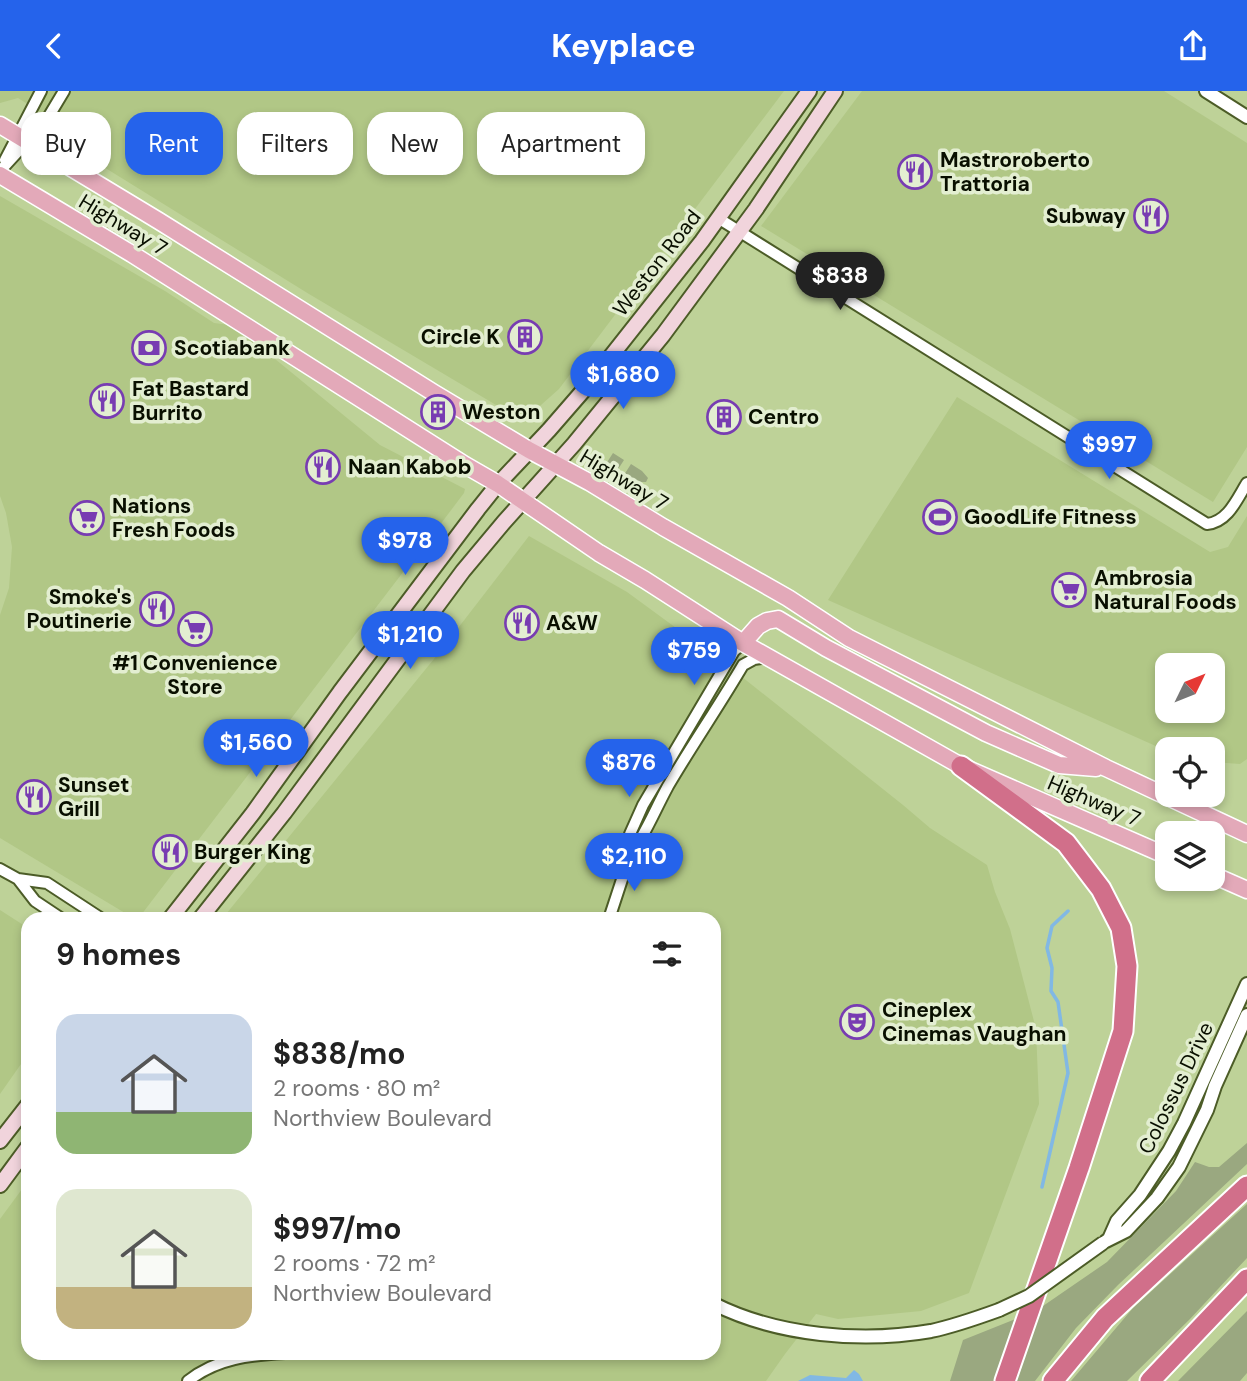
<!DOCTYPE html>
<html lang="en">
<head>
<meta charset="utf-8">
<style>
  :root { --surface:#fff; --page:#f6f6f6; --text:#222; --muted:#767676; --accent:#2563eb }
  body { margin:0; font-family:"DM Sans",sans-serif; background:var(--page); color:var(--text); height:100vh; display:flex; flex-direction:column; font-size:26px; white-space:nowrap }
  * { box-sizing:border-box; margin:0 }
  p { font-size:23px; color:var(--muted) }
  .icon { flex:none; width:38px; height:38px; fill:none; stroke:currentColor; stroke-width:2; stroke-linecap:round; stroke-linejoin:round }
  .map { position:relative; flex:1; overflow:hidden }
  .sheet { position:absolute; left:21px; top:821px; width:700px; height:448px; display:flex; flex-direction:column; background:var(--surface); border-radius:21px; box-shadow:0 4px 10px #0003 }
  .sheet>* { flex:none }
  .top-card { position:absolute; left:21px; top:21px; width:700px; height:63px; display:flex; gap:14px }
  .needle { width:46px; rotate:47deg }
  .fabs { position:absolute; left:1155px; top:562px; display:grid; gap:14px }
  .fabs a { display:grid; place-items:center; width:70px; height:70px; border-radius:14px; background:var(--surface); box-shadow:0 4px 10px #0003; font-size:35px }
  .price { position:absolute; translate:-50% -60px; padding:0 16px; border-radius:24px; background:var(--accent); color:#fff; font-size:23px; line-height:46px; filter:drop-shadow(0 2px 4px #0008) }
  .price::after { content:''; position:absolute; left:50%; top:42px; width:21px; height:16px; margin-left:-10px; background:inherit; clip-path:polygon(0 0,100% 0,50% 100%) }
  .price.selected { background:#222; color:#fff }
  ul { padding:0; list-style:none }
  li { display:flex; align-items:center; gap:21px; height:175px; padding:0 35px }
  li span { display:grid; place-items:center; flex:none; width:196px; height:140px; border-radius:21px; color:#555 }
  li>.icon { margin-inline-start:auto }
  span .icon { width:84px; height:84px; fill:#fffc; stroke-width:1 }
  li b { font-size:30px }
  h2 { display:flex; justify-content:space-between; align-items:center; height:84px; padding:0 35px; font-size:30px }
  .tag { padding:0 24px; border-radius:21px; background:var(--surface); box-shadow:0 4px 10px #0003; font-size:24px; line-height:63px }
  .tag.selected { background:var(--accent); color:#fff }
  header { display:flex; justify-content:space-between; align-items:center; height:91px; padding:0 35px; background:var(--accent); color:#fff; font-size:32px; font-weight:700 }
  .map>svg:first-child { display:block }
  .built { fill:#b1c786; fill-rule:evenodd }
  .green { fill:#9aa880 }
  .water { fill:#81b8e4 }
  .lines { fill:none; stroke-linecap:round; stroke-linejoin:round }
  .stream { stroke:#81b8e4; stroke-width:3.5 }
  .minor-casing { stroke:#4c5c27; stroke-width:14 }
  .tertiary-casing { stroke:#4c5c27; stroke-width:16 }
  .secondary-casing { stroke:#4c5c27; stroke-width:18 }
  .primary-casing { stroke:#fff; stroke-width:19 }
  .motorway-casing { stroke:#fff; stroke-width:23 }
  .minor { stroke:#fff; stroke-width:10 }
  .tertiary { stroke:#fff; stroke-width:12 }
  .secondary { stroke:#f1d4dc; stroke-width:14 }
  .primary { stroke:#e3a9b9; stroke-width:16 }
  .motorway { stroke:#d16f8a; stroke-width:19 }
  .tertiary-bridge-casing { stroke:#4c5c27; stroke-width:16; stroke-linecap:butt }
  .tertiary-bridge { stroke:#fff; stroke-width:12 }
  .labels { text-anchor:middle; stroke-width:7; stroke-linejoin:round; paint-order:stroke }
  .poi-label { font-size:21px; font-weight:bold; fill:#090f00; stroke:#e3eed1; text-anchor:start }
  .street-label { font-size:21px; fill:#090f00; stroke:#e3eed1 }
</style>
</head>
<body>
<header><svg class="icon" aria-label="back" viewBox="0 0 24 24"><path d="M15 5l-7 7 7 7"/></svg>Keyplace<svg class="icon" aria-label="share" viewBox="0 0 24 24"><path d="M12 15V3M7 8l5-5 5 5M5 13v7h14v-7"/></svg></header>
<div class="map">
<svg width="1247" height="1290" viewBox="0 0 1247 1290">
  <rect width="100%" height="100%" fill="#bed298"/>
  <path class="built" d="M0 0H784L559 298 523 330 309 203 65 52 59 33 18 7 0 12Z
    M862 0H1164L1247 52V356L1213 411 761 135Z
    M0 105 165 200 214 232 230 234 253 250 380 354 465 398 464 402 424 455 421 452 407 468 410 472 138 828H135L0 747V524L9 497 12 456 6 422 0 405Z
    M957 306 1210 461 1228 456 1247 425V668L1240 673 1213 671V658H1167V660L828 509ZM1167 574H1213V620H1167Z
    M529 445 627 501 683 542 715 562 717 566 903 714 930 737 987 774 995 801 1010 838 1036 938 1039 1013 969 1202 921 1220 838 1228 816 1223 785 1263 766 1290H0V1128L28 1090V1262H714V828H222L438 563Z
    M0 819 28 837V963L0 1003Z"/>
  <path class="green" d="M613 362 624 369 615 383 604 376Z
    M631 373 642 380 648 387 646 391H640L637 395 622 387Z
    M1247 1052V1073L1118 1194 1076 1237 1035 1290H1013L1031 1239 1043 1215 1107 1171 1176 1100 1195 1071 1209 1076H1219Z
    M1247 1113V1167L1190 1228 1127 1290H1071L1133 1217Z
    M1247 1220V1282L1240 1290H1178Z
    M1018 1227 996 1290H950L963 1249Z"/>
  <path class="water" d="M854 1279 859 1283 863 1290H798L810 1284 846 1287Z"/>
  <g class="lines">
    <path class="stream" d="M1042 1096 1068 982 1058 911 1051 900 1052 877 1047 857 1052 835 1068 820"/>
    <g class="minor-casing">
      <path id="minor" d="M5 69 41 0
        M0 80 46 30 64 0
        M718 127 1207 433C1228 431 1237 408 1247 392
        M629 767C645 744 655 719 668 695 692 654 719 615 743 574L754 568 768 566
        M0 778 18 788 35 810 62 828
        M18 788 47 792 102 828
        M609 828 629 767 630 743 643 714 734 560 743 552
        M188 1290C217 1267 250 1264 285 1262"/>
    </g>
    <g class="tertiary-casing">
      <path id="tertiary" d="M1206 0 1247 26
        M1109 1148 1117 1130 1140 1104 1169 1060 1184 1032 1247 893
        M1106 1150 1126 1140 1157 1107 1179 1076 1207 1019 1215 995 1247 924
        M714 1213C778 1245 862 1252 931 1240 954 1235 977 1227 999 1219"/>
    </g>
    <g class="secondary-casing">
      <path id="secondary" d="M170 828 253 722 340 601 478 418 498 393 549 339 589 293 702 150 809 0
        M200 828 284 722 463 480 504 431 574 353 663 244 756 118 835 0
        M0 1050 28 1014
        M0 1094 28 1056"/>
    </g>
    <g class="primary-casing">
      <path id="primary" d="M0 34 159 130 434 302 529 359 589 391 663 436 788 507 849 547 1106 677 1247 743
        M0 84 132 163 465 374 498 393 599 462 645 489 743 552 961 675 1167 765
        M743 552 758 535 767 530 778 528 826 557 986 642 1059 674 1096 677
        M1213 784 1247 799"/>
    </g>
    <g class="motorway-casing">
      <path id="motorway" d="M961 675 1066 752 1101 798 1121 837 1127 875 1123 940 1079 1077 1005 1290
        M1053 1290 1105 1227 1247 1095
        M1150 1290 1247 1188"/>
    </g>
    <use href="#minor" class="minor"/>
    <use href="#tertiary" class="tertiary"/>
    <use href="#secondary" class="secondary"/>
    <use href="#primary" class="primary"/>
    <use href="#motorway" class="motorway"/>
    <g class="tertiary-bridge-casing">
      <path id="tertiary-bridge" d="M999 1219 1029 1205 1103 1152"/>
    </g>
    <use href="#tertiary-bridge" class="tertiary-bridge"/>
  </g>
  <defs>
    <g id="restaurant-ring" transform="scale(1.75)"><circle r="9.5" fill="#e3eed1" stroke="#783cb2" stroke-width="1.5"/><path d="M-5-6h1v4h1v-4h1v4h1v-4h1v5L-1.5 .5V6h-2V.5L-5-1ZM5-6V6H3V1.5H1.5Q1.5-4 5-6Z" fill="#783cb2"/></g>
    <g id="building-ring" transform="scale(1.75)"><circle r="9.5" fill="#e3eed1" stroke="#783cb2" stroke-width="1.5"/><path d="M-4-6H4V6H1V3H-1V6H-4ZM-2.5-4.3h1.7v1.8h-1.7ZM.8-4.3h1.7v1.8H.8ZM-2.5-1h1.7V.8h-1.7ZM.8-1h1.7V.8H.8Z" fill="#783cb2"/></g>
    <g id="bank-ring" transform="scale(1.75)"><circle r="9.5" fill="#e3eed1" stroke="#783cb2" stroke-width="1.5"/><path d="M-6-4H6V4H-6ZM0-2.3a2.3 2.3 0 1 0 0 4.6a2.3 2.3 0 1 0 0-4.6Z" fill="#783cb2"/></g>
    <g id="stadium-ring" transform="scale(1.75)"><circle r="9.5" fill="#e3eed1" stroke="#783cb2" stroke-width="1.5"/><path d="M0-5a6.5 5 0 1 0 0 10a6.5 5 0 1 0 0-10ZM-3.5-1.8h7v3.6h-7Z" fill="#783cb2"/></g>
    <g id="supermarket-ring" transform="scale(1.75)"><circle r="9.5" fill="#e3eed1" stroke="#783cb2" stroke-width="1.5"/><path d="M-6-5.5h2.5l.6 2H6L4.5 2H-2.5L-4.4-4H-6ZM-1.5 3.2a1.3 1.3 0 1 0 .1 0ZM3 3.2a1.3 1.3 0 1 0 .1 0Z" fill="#783cb2"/></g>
    <g id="theatre-ring" transform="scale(1.75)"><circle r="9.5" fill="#e3eed1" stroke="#783cb2" stroke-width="1.5"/><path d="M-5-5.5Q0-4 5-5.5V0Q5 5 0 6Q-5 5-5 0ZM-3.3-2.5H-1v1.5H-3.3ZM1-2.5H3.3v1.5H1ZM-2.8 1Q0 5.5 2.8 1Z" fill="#783cb2"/></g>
  </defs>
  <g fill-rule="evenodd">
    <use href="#restaurant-ring" x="915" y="81"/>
    <use href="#restaurant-ring" x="1151" y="125"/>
    <use href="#building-ring" x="525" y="246"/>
    <use href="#bank-ring" x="149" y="257"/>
    <use href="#restaurant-ring" x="107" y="310"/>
    <use href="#building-ring" x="438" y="321"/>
    <use href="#building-ring" x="724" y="326"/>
    <use href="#restaurant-ring" x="323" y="376"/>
    <use href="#stadium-ring" x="940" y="426"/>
    <use href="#supermarket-ring" x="87" y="427"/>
    <use href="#supermarket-ring" x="1069" y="499"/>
    <use href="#restaurant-ring" x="157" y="518"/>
    <use href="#restaurant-ring" x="522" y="532"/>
    <use href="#supermarket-ring" x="195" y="538"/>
    <use href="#restaurant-ring" x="34" y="706"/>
    <use href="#restaurant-ring" x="170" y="761"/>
    <use href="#theatre-ring" x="857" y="931"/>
  </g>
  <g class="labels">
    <g class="poi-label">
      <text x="940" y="76">Mastroroberto<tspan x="940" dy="24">Trattoria</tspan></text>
      <text x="1126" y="132" text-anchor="end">Subway</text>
      <text x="500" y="253" text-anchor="end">Circle K</text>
      <text x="174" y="264">Scotiabank</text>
      <text x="132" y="305">Fat Bastard<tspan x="132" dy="24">Burrito</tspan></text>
      <text x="462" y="328">Weston</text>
      <text x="748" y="333">Centro</text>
      <text x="348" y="383">Naan Kabob</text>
      <text x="112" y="422">Nations<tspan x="112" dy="24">Fresh Foods</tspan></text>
      <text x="964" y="433">GoodLife Fitness</text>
      <text x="1094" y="494">Ambrosia<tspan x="1094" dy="24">Natural Foods</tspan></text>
      <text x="132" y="513" text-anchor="end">Smoke's<tspan x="132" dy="24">Poutinerie</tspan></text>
      <text x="546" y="539">A&amp;W</text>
      <text x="195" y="579" text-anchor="middle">#1 Convenience<tspan x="195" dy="24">Store</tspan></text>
      <text x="58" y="701">Sunset<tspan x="58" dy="24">Grill</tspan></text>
      <text x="194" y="768">Burger King</text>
      <text x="882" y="926">Cineplex<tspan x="882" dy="24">Cinemas Vaughan</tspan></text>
    </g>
    <g class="street-label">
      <text transform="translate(123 134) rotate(31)" y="7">Highway 7</text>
      <text transform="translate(657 172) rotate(-52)" y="7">Weston Road</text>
      <text transform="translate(624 389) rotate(31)" y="7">Highway 7</text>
      <text transform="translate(1094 710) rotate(23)" y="7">Highway 7</text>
      <text transform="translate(1176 997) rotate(-64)" y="7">Colossus Drive</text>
    </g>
  </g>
</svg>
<div class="fabs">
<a><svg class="needle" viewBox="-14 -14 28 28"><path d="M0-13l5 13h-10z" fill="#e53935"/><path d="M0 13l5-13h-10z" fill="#767676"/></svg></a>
<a><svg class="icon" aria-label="locate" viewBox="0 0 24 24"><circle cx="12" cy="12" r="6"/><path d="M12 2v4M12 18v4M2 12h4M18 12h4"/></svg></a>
<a><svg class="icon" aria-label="layers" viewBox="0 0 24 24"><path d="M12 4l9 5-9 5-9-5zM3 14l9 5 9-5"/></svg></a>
</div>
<b class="price selected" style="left:840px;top:221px">$838</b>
<b class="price" style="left:623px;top:320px">$1,680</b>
<b class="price" style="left:1109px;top:390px">$997</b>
<b class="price" style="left:405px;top:486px">$978</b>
<b class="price" style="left:410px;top:580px">$1,210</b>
<b class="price" style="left:694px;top:596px">$759</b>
<b class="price" style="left:256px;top:688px">$1,560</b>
<b class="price" style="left:629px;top:708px">$876</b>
<b class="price" style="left:634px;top:802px">$2,110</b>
<div class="top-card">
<a class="tag">Buy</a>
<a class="tag selected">Rent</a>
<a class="tag">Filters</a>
<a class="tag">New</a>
<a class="tag">Apartment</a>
</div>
<section class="sheet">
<h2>9 homes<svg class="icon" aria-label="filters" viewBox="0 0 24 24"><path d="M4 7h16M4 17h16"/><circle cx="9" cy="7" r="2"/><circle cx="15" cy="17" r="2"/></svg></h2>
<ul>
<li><span style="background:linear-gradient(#c9d6e8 70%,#8fb573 0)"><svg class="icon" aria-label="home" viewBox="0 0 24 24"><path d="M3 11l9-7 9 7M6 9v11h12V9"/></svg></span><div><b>$838/mo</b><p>2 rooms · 80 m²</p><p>Northview Boulevard</p></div></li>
<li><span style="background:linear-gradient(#dfe7d0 70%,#c2b280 0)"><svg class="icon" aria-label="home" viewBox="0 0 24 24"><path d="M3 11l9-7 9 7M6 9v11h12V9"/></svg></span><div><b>$997/mo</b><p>2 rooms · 72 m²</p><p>Northview Boulevard</p></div></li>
</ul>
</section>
</div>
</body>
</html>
